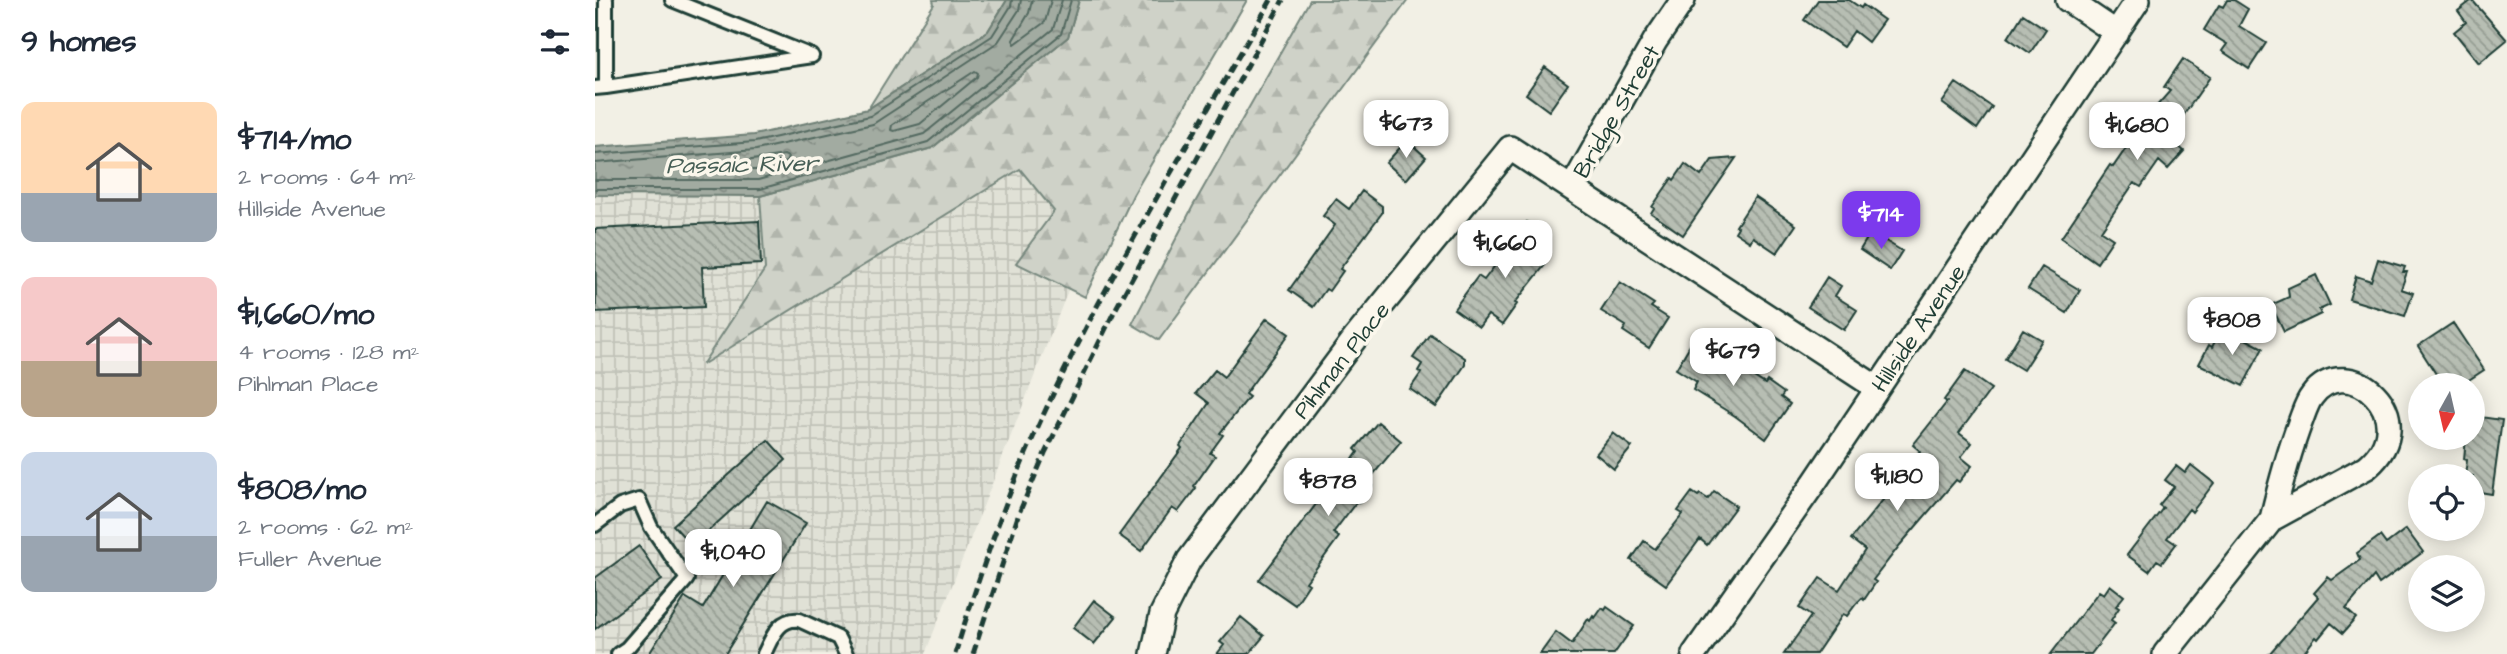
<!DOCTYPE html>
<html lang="en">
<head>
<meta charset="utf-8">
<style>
  :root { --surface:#fff; --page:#f2f2f3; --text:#1f2937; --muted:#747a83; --accent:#7c3aed }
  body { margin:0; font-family:"Architects Daughter",sans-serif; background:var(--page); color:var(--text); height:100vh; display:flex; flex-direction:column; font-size:26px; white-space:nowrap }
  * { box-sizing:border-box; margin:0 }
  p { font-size:23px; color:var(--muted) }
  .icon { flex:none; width:38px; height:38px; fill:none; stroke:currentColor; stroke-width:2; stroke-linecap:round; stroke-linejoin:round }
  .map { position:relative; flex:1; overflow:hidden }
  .panel { display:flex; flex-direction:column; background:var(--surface); width:595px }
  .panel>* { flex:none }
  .needle { width:46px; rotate:188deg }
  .tools { position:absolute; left:1813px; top:373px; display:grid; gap:14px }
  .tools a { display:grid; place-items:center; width:77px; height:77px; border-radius:50%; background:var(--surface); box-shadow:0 4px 18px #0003; font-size:35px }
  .price { position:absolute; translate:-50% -60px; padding:0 16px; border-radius:14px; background:#fff; color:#222; font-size:23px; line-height:46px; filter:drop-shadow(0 2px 4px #0008) }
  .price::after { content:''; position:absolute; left:50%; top:42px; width:21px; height:16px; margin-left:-10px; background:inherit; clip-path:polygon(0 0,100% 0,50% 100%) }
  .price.selected { background:var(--accent); color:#fff }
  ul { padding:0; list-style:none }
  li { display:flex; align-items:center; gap:21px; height:175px; padding:0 21px }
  li span { display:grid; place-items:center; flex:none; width:196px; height:140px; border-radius:14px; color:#555 }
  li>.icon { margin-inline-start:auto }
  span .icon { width:84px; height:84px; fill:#fffc; stroke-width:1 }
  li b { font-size:30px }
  h2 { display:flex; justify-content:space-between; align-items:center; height:84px; padding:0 21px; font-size:30px }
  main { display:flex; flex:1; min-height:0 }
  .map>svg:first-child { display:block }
  .industrial { fill:url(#industrial-grid) }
  .forest { fill:url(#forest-firs); stroke:#77887e; stroke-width:2 }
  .water { fill:url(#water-ripples); stroke:#6e7f75; stroke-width:2 }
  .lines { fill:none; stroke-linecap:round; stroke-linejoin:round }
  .shore { stroke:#536960; stroke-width:2 }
  .building { fill:url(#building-back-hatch); stroke:#1f3d34; stroke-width:2 }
  .lane-casing { stroke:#1f3d34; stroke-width:18 }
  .street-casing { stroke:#1f3d34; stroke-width:28 }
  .lane { stroke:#fbf7ec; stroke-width:12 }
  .street { stroke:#fbf7ec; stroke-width:23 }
  .rail { stroke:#1f3d34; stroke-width:5; stroke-dasharray:10 5; stroke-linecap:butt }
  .labels { text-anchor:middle; stroke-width:7; stroke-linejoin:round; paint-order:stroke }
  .street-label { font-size:23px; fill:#1f3d34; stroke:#fbf7ec }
  .water-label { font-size:24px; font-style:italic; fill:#465e55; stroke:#fbf7ec }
</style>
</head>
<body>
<main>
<section class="panel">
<h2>9 homes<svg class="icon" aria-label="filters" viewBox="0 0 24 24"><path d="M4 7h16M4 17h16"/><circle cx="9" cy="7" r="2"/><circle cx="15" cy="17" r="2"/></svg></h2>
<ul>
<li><span style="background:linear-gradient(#ffd9b3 65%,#9aa5b1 0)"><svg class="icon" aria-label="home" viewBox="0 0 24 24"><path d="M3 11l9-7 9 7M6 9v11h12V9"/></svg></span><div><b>$714/mo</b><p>2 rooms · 64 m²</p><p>Hillside Avenue</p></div></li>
<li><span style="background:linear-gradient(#f6c9c9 60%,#b9a48a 0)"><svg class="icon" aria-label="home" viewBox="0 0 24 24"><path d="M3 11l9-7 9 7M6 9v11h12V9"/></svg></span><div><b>$1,660/mo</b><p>4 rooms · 128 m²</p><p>Pihlman Place</p></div></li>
<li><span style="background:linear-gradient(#c9d6e8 60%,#9aa5b1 0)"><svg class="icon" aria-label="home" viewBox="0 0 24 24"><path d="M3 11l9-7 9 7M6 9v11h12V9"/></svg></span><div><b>$808/mo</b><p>2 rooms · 62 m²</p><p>Fuller Avenue</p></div></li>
</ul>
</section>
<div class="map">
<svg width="1912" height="654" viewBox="0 0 1912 654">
  <defs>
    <pattern id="industrial-grid" width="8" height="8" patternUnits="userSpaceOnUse" patternTransform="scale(1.75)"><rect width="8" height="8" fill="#e0e1d6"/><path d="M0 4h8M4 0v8" fill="none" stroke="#c0c2b8"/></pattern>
    <pattern id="forest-firs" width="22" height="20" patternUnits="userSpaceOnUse" patternTransform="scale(1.75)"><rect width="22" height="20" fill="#cfd2c8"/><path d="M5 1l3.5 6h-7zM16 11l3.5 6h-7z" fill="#b1b5ac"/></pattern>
    <pattern id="water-ripples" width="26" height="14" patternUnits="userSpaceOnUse" patternTransform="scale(1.75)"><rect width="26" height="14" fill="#a2aba1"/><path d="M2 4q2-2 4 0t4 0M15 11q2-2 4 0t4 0" fill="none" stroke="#838c84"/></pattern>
    <pattern id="building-back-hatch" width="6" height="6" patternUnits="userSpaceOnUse" patternTransform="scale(1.75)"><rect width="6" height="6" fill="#b7beb3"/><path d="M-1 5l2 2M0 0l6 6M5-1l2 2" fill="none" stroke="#949c92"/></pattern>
  </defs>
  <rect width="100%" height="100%" fill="#f2f0e5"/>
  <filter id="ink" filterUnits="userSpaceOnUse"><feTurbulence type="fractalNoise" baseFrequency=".0143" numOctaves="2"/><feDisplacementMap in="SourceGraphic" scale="14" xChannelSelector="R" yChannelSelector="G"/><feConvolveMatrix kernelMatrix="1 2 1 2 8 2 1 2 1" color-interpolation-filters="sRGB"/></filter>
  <g filter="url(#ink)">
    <path class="industrial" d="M425 169 459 211 421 263 474 288 330 654H0V195L165 196 170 269 109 364Z"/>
    <path class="forest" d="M338 0H412L393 31 273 109 339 4Z
      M484 0H652L538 195 490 297 421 263 459 211 425 169 107 365 170 269 165 196 337 148 473 37Z
      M715 0H813L564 340 537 324 598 206Z"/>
    <path class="water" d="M412 0H484L473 37 337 148 165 196 0 195V147L159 135 273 109 393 31Z"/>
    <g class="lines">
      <path class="shore" d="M437 0 434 13 418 40 420 44 450 22 456 0
        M380 71 383 73 382 77 325 124 299 131 296 130 297 125Z
        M0 154 160 142 275 116 397 36 416 6 417 0
        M189 155 193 157 191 162 162 170H138L135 167 138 163Z
        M0 163 161 150 278 124 403 42 424 10 426 0
        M0 180H163L329 134 458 29 467 0
        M0 189H165L333 142 466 34 476 0"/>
    </g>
    <path class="building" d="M1223 0H1254L1266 8 1268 5 1289 20 1273 42 1259 31 1248 47 1209 20Z
      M1632 0H1639L1653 9 1644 26 1671 43 1654 69 1627 51 1632 44 1609 30 1624 5 1628 7Z
      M1877 0 1912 40 1884 63 1859 32 1871 22 1863 11Z
      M1428 14 1451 29 1435 53 1413 38Z
      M1588 59 1615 77 1581 126 1588 132 1579 142 1589 151 1573 169 1564 161 1546 187 1539 183 1506 231 1518 239 1502 263 1466 238 1515 165 1518 167 1538 138 1536 135 1575 91 1569 87Z
      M950 67 973 84 954 111 931 94Z
      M1361 83 1397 107 1382 129 1347 103Z
      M812 140 831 157 811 180 791 163Z
      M1141 158 1088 235 1056 213 1059 208 1057 207 1077 178 1079 180 1090 164 1106 176 1117 160Z
      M767 191 787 206V213L745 269 748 271 734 291 731 289 718 307 694 290 740 225 728 216 741 199 754 209Z
      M1160 197 1201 225 1182 253 1158 237 1155 242 1140 232 1143 227 1141 226Z
      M164 221 166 264 107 267 109 307 1 312 0 229Z
      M932 222 953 238 938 256 950 265 920 303 922 304 907 325 893 315 884 327 859 309 883 276 889 280 904 260 902 258Z
      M1276 232 1307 251 1295 270 1265 250Z
      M1783 259 1810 267 1808 272H1812L1806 289 1818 293 1810 316 1754 299 1761 276 1776 281Z
      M1447 267 1485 290 1472 313 1433 289Z
      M1721 275 1735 305 1724 310 1726 314 1689 332 1676 305 1694 297 1693 288Z
      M1232 277 1246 286 1240 296 1262 310 1249 330 1213 307Z
      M1025 282 1059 304 1056 307 1073 318 1054 348 1028 331 1031 326 1006 311Z
      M672 318 694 334 650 394 654 397 625 433 628 435 615 453 620 456 599 486 601 488 583 512 577 508 546 551 524 535 587 448 585 446 614 403 601 393 620 370 629 377Z
      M1858 323 1889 370 1866 385H1848L1823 346Z
      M1428 329 1447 340 1428 370 1410 359Z
      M1626 330 1640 337 1641 334 1668 348 1648 386 1604 364 1614 345 1617 347Z
      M835 334 870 358V365L841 407 815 389 826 373 823 371 827 364 818 358Z
      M1101 335 1129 353 1127 356 1170 384 1172 381 1189 393 1186 397 1195 404 1171 439 1140 416 1098 390 1102 382 1081 369Z
      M1370 371 1396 389 1364 433 1377 443 1366 457 1377 466 1364 482 1361 480 1305 545 1278 580 1281 582 1269 600 1267 598 1261 604 1252 616 1248 614 1221 654H1189L1216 616 1204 608 1225 578 1244 590 1270 550 1256 539 1292 495 1289 493 1325 451 1318 445 1352 402 1349 400Z
      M1878 416 1907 420 1897 494 1878 491V476H1870L1872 460 1869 459 1871 438H1878Z
      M783 422 806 441 772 482 777 486 765 503 762 501 738 533 744 537 711 582 714 584 700 605 664 580 740 479H744L763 452 760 449Z
      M1018 433 1037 447 1019 469 1001 454Z
      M173 440 191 460 97 546 78 525Z
      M1596 465 1619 483 1597 512 1594 509 1572 538 1581 544 1567 563 1562 560 1554 571 1532 555 1568 508 1564 505 1579 487 1570 480 1581 466 1590 473Z
      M1119 491 1141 506 1112 545 1105 539 1071 585 1036 560 1049 541 1060 549 1088 514 1083 511 1097 492 1103 496 1105 494 1113 499Z
      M172 501 211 523 130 654H54L90 597 108 608Z
      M1811 529 1828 552 1784 584 1779 576 1751 609 1761 618 1748 633 1736 623 1723 639 1721 637 1708 654H1674L1723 597 1719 593 1733 577 1737 580 1765 560 1762 553 1785 536 1791 544Z
      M44 546 67 580 0 629V578Z
      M1515 585 1529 596 1521 606 1524 608 1516 620 1520 623 1496 654H1456L1504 591 1509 594Z
      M499 600 521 617 499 644 478 628Z
      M1012 607 1039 626 1019 654H945L961 632 977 644 993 619 995 621 998 616 1000 618 1007 608 1010 610Z
      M646 617 669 636 654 654H622L629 645 625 642Z"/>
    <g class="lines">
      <g class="lane-casing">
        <path id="lane" d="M77 0 217 56
          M11 87 217 56
          M0 88 11 87V0
          M0 525 25 506 44 500 56 527 92 579 32 648 23 654
          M169 654C177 638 183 618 204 620L243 638 251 654"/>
      </g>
      <g class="street-casing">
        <path id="street" d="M1473 0 1522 33
          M977 188 1060 41 1088 0
          M558 654 567 614 594 560 761 337 915 148 1282 388
          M1099 654 1219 483 1543 0
          M1570 654 1677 519 1772 467C1831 417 1752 348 1717 396 1712 402 1709 412 1706 420 1694 452 1685 485 1677 519"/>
      </g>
      <use href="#lane" class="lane"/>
      <use href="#street" class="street"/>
      <path class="rail" d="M360 654C382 584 404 516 433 449 501 293 592 147 676 0
        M378 654 424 513 450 453 519 312 688 0"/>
    </g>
  </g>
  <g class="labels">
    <g class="street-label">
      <text transform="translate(1021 111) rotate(-60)" y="8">Bridge Street</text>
      <text transform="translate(1323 328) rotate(-56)" y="8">Hillside Avenue</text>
      <text transform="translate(746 360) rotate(-52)" y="8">Pihlman Place</text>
    </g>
    <g class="water-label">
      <text transform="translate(147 164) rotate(-1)" y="8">Passaic River</text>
    </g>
  </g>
</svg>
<div class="tools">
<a><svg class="needle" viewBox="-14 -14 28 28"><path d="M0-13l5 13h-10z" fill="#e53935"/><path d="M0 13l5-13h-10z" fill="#747a83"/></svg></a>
<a><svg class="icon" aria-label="locate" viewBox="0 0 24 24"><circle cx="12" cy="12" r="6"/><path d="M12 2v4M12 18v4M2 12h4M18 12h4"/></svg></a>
<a><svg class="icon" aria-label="layers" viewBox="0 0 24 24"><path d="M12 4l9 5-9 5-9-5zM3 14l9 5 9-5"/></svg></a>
</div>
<b class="price" style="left:811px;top:160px">$673</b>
<b class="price" style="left:1542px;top:162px">$1,680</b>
<b class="price selected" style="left:1286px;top:251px">$714</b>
<b class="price" style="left:910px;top:280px">$1,660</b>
<b class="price" style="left:1637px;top:357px">$808</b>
<b class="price" style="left:1138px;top:388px">$679</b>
<b class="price" style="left:1302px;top:513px">$1,180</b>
<b class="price" style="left:733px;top:518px">$878</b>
<b class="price" style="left:138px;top:589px">$1,040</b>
</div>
</main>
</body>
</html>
